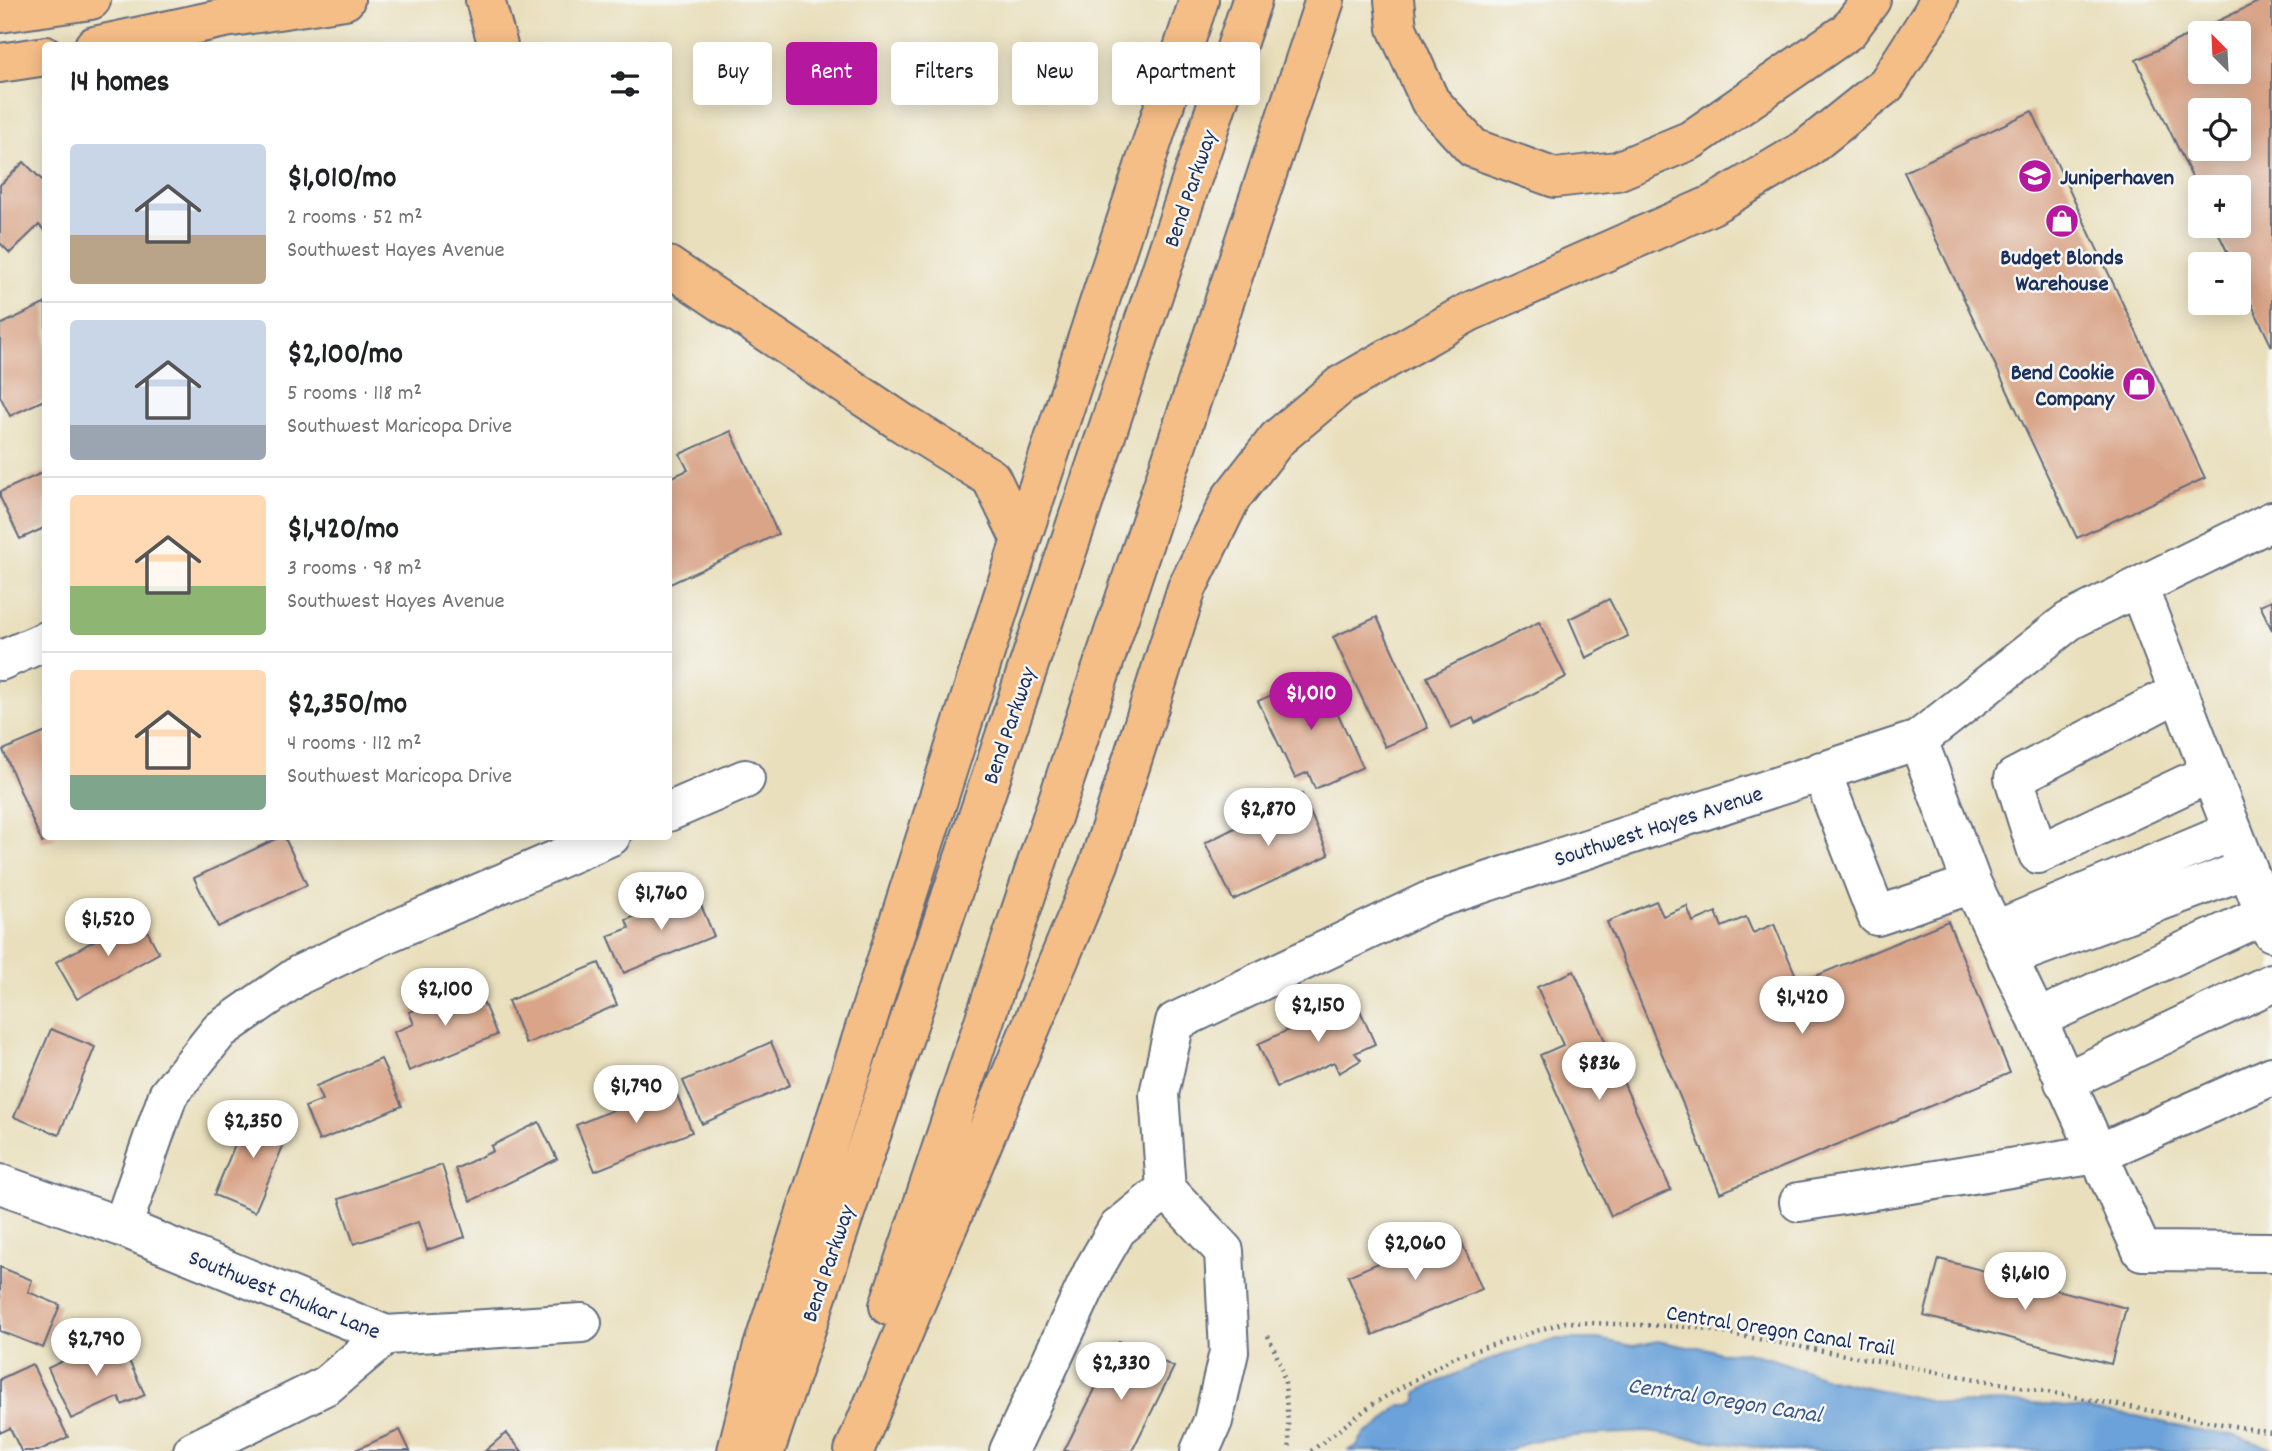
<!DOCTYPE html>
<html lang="en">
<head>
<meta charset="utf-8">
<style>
  :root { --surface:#fff; --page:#f2f2f2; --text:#202124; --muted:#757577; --line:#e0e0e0; --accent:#b5179e }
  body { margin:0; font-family:Dekko,sans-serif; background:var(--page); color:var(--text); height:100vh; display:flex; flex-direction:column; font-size:26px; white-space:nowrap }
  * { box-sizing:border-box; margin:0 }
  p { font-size:23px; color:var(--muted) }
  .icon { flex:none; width:38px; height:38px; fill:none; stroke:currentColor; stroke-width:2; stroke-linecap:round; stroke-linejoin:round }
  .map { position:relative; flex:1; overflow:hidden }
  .sheet { position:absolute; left:42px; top:42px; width:630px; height:798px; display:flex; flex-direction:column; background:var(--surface); border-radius:7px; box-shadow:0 4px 18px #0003 }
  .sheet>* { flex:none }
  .top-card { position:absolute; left:693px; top:42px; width:665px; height:63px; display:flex; gap:14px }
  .needle { width:46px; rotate:336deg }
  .controls { position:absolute; left:2188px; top:21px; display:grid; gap:14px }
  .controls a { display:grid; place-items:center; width:63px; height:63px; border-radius:7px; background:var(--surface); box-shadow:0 4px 18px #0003; font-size:35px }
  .price { position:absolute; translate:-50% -60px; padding:0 16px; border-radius:24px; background:#fff; color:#222; font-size:23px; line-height:46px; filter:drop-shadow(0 2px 4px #0008) }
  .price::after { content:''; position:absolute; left:50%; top:42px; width:21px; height:16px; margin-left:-10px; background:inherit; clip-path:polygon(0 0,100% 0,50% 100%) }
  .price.on { background:var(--accent); color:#fff }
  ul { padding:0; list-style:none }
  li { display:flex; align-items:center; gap:21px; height:175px; padding:0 28px }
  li+li { border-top:2px solid var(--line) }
  li span { display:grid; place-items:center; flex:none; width:196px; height:140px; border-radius:7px; color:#555 }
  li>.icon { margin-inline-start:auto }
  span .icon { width:84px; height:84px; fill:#fffc; stroke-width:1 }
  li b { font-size:30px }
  h2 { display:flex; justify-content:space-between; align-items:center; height:84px; padding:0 28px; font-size:30px }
  .chip { padding:0 24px; border-radius:7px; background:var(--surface); box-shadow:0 4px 18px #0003; font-size:24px; line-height:63px }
  .chip.on { background:var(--accent); color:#fff }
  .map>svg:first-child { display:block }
  .water { fill:#6ba2d9; stroke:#43689c; stroke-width:2 }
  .building { fill:#d9a488; fill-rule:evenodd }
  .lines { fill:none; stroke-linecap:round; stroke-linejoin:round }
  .minor-casing { stroke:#636d7f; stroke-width:42 }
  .major-casing { stroke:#636d7f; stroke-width:42 }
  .highway-casing { stroke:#636d7f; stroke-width:42 }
  .path { stroke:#636d7f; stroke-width:4.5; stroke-dasharray:2 5; stroke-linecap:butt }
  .minor { stroke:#fff; stroke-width:38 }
  .major { stroke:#f6be87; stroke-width:38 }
  .highway { stroke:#f6be87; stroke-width:38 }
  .labels { text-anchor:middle; stroke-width:5; stroke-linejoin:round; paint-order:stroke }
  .poi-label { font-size:23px; font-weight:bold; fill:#1b2f5e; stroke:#f6f6f2; text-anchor:start }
  .street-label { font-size:23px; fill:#1b2f5e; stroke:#f6f6f2 }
  .water-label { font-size:24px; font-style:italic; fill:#375789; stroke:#f6f6f2 }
</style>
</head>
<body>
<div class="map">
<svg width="2272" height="1451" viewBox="0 0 2272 1451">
  <rect width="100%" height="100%" fill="#f6f6f2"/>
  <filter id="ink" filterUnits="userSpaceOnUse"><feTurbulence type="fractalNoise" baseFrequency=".0143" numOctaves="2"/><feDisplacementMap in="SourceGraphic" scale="14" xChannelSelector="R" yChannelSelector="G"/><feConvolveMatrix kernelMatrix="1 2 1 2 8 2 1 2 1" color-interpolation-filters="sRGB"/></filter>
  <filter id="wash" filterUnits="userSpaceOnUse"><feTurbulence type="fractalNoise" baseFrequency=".00686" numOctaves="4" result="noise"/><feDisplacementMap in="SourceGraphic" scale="28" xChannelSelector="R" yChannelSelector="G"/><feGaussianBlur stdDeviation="1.57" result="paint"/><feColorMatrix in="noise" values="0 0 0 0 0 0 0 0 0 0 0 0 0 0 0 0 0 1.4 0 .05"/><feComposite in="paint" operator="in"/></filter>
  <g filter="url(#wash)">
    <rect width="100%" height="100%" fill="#e9dfbc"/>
    <path class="water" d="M1558 1339H1597L1633 1346 1658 1341 1688 1347H1702L1720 1353 1746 1352 1776 1360 1829 1379 1946 1404 2006 1402 2060 1406 2137 1416 2190 1429 2233 1435 2269 1447 2272 1451H1783L1647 1432 1583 1435 1530 1441 1509 1451H1347L1357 1446 1364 1434 1377 1427 1400 1405H1410L1417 1401V1392C1465 1368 1506 1352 1558 1339Z"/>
    <g id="blocks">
      <path class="building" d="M2262 0H2270L2272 5V347L2238 276V264H2233L2215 226H2238V187H2200V194L2136 60ZM2200 33H2238V72H2200ZM2200 110H2238V149H2200Z
        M2032 111 2205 478 2077 538 1904 172Z
        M24 162 46 184V232L39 225 10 253 0 243V185Z
        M46 303V399L10 416 0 396V325Z
        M731 431 778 534 668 585V479L688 470 680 454Z
        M46 471V527L20 539 0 497V492Z
        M1609 599 1628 636 1586 658 1569 619Z
        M2272 600V630L2260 605Z
        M1377 617 1428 728 1385 747 1333 637Z
        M1539 622 1566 677 1475 723 1473 718 1451 728 1427 677Z
        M1319 674 1363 767 1315 789 1308 772 1295 778 1258 701Z
        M46 732V836L58 837 42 843 3 750Z
        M1302 794 1329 855 1233 900 1205 843Z
        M282 836H284L307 885 218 927 194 878Z
        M695 891 714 936 624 973 608 936 629 928 626 920Z
        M1656 901 1663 916 1687 906 1693 922 1716 912 1722 927 1746 917 1753 933 1774 924 1799 983 1948 921 2010 1073 1720 1193 1607 922Z
        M139 916 159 953 77 999 56 962Z
        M599 963 617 1005 526 1044 508 1001Z
        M1574 971 1671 1190 1611 1216 1540 1055 1563 1045 1537 987Z
        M476 985 497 1035 409 1071 394 1032 414 1024 409 1012Z
        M1355 999 1375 1044 1355 1053 1361 1060 1339 1073 1334 1062 1277 1087 1258 1044Z
        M51 1029 95 1047 59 1135 14 1117Z
        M771 1042 790 1085 702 1124 683 1081Z
        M381 1059 402 1106 319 1141 305 1107 322 1100 316 1086Z
        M668 1073 692 1132 595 1171 576 1125 640 1099 635 1087Z
        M250 1108 292 1125 255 1212 214 1195Z
        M539 1122 557 1159 471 1201 455 1169 493 1151 491 1146Z
        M442 1165 465 1237 427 1250 418 1222 354 1244 339 1199Z
        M1456 1229 1482 1289 1373 1335 1348 1276Z
        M1939 1259 2126 1308 2111 1364 1924 1316Z
        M0 1267 32 1280 28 1292 60 1305 43 1348 0 1331Z
        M117 1335 145 1395 122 1405 119 1397 71 1419 48 1368Z
        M1119 1341 1174 1367 1132 1451H1064Z
        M32 1364 68 1437 38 1451H21L10 1428 0 1433V1379Z
        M400 1430 410 1451H353Z
        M506 1433 522 1451H485Z"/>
    </g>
  </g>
  <g filter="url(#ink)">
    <use href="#blocks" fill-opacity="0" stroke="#636d7f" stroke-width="2"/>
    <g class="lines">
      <g class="minor-casing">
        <path id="minor" d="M2138 587 2272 932
          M0 661 46 641
          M2179 692 2014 778 2038 854 2210 773
          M1821 771 1877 916 1972 884 1918 740
          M668 812 745 779
          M1972 884 2037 1019 2142 1251 2272 1252
          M1994 931 2233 831
          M2007 958 2247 869
          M2037 1019 2265 914
          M2064 1082 2272 983
          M0 1184 122 1227 386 1335 582 1323
          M1166 1189 1159 1094 1175 1022 1429 901 1918 740 2069 621 2272 521
          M1166 1189 1224 1251 1229 1352 1213 1421 1200 1451
          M1799 1202 2097 1154 2272 1076
          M122 1227 168 1095 220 1030 299 975 383 935 611 836
          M193 1451 327 1385 386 1335
          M1009 1451 1094 1269 1117 1229 1166 1189"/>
      </g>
      <g class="major-casing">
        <path id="major" d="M0 13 91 0
          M94 46 225 18 345 0
          M0 63 46 56"/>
      </g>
      <g class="highway-casing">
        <path id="highway" d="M485 0 498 46
          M1394 0 1397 28 1430 101 1473 148 1555 178 1617 171 1691 140 1848 31 1871 0
          M668 266 904 424 991 478 1021 540 762 1350 737 1451
          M1021 540 1199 0
          M889 1306 1325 0
          M765 1451 1252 0
          M854 1451 1099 864 1187 588 1231 498 1278 438 1341 385 1469 312 1712 205 1806 149 1887 84 1933 12 1938 0"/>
      </g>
      <path class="path" d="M1268 1336 1281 1365 1285 1383 1290 1451
        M1311 1451 1373 1404 1454 1357 1565 1322 1692 1327 2272 1433"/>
      <use href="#minor" class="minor"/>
      <use href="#major" class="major"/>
      <use href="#highway" class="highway"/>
    </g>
  </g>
  <defs>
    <g id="school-disc" transform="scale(1.75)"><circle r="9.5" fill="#b5179e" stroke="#f6f6f2"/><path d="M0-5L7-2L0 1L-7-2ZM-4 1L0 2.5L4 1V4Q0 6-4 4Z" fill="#fff"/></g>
    <g id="shop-disc" transform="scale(1.75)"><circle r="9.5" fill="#b5179e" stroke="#f6f6f2"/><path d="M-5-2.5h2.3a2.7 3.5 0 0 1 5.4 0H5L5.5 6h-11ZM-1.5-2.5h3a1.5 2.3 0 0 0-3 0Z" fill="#fff"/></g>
  </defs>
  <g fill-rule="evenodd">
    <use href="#school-disc" x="2035" y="176"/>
    <use href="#shop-disc" x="2062" y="221"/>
    <use href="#shop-disc" x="2139" y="384"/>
  </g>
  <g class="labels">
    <g class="poi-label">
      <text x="2060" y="184">Juniperhaven</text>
      <text x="2062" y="264" text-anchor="middle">Budget Blonds<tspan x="2062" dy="26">Warehouse</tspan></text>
      <text x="2114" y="379" text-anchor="end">Bend Cookie<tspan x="2114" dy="26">Company</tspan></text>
    </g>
    <g class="street-label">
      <text transform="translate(1189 188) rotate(-71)" y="8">Bend Parkway</text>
      <text transform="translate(1008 725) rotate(-71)" y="8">Bend Parkway</text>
      <text transform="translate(1658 825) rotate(-18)" y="8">Southwest Hayes Avenue</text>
      <text transform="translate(827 1263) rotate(-71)" y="8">Bend Parkway</text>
      <text transform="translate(285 1293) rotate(22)" y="8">Southwest Chukar Lane</text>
      <text transform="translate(1781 1329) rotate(9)" y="8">Central Oregon Canal Trail</text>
    </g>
    <g class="water-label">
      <text transform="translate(1725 1399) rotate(9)" y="8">Central Oregon Canal</text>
    </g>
  </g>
</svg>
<div class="controls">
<a><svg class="needle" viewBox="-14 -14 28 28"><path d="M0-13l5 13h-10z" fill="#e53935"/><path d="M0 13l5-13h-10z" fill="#757577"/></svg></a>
<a><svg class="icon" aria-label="locate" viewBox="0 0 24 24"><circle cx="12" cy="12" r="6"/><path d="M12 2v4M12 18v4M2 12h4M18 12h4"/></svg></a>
<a>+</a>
<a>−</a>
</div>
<b class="price on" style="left:1311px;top:732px">$1,010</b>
<b class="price" style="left:1268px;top:848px">$2,870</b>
<b class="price" style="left:661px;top:932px">$1,760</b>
<b class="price" style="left:108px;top:958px">$1,520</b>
<b class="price" style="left:445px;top:1028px">$2,100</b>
<b class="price" style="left:1802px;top:1036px">$1,420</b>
<b class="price" style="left:1318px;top:1044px">$2,150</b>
<b class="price" style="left:1599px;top:1102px">$836</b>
<b class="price" style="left:636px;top:1125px">$1,790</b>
<b class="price" style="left:253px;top:1160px">$2,350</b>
<b class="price" style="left:1415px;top:1282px">$2,060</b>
<b class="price" style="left:2025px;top:1312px">$1,610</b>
<b class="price" style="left:96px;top:1378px">$2,790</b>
<b class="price" style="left:1121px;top:1402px">$2,330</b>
<div class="top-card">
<a class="chip">Buy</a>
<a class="chip on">Rent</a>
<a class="chip">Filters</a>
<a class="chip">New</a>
<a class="chip">Apartment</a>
</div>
<section class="sheet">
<h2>14 homes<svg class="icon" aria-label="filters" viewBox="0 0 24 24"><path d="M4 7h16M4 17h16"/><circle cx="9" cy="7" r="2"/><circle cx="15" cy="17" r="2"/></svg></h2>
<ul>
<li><span style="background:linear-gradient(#c9d6e8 65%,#b9a48a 0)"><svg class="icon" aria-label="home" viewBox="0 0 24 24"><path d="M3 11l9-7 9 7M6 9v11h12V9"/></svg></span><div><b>$1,010/mo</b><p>2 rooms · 52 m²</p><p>Southwest Hayes Avenue</p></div></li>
<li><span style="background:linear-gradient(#c9d6e8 75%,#9aa5b1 0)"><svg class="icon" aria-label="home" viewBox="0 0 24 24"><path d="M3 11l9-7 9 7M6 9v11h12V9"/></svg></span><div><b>$2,100/mo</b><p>5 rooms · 118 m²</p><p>Southwest Maricopa Drive</p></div></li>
<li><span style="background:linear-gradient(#ffd9b3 65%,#8fb573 0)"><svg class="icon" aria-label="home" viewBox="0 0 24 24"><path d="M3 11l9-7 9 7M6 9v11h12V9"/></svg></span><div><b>$1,420/mo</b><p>3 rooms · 98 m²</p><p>Southwest Hayes Avenue</p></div></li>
<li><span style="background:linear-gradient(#ffd9b3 75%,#7fa58c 0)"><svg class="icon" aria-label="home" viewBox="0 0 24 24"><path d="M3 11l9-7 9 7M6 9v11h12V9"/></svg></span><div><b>$2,350/mo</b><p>4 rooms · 112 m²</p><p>Southwest Maricopa Drive</p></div></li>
</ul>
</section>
</div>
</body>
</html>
